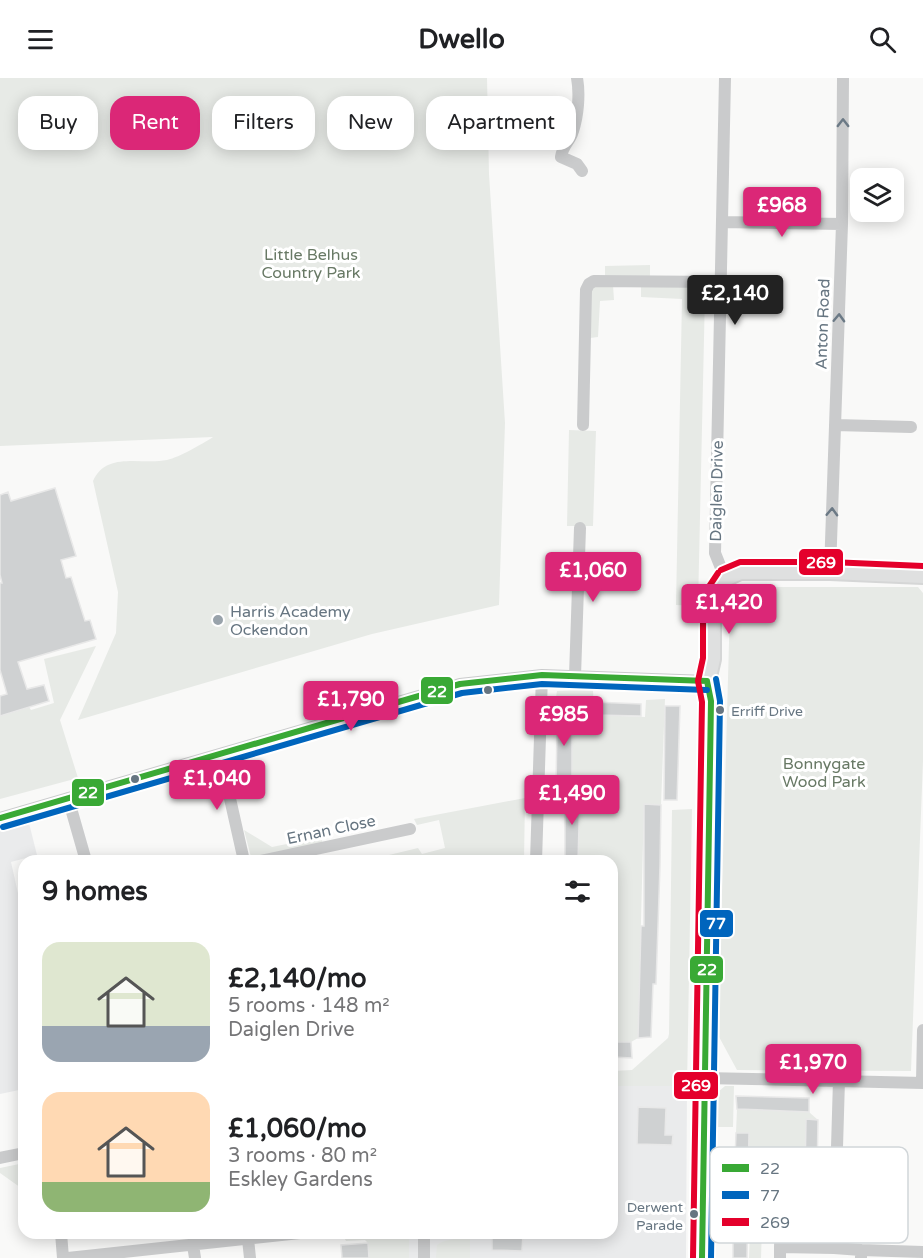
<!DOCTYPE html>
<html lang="en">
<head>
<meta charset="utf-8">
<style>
  :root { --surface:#fff; --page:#f6f6f6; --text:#202124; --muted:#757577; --accent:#db2777 }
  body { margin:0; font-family:"Varela Round",sans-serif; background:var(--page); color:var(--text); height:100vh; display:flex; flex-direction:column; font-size:22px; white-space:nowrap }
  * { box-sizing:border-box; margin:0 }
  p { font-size:20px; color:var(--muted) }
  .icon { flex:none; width:33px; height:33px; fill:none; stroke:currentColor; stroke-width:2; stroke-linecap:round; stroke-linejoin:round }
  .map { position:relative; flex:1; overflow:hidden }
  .side { position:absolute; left:18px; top:777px; width:600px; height:384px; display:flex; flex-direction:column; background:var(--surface); border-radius:18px; box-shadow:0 3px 15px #0003 }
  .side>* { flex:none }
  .hud { position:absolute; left:18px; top:18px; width:600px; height:54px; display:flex; gap:12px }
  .buttons { position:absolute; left:850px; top:90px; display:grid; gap:12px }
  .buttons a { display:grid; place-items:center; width:54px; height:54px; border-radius:12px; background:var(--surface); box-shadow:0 3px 15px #0003; font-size:30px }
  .price { position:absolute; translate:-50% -51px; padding:0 14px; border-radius:6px; background:var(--accent); color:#fff; font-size:20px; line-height:39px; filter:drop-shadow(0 2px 3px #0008) }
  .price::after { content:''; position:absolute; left:50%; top:36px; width:18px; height:14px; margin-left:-9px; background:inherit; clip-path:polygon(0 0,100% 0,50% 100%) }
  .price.selected { background:#222; color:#fff }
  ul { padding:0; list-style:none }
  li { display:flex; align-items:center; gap:18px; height:150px; padding:0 24px }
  li span { display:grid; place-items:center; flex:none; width:168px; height:120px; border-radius:18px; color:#555 }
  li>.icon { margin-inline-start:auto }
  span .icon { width:72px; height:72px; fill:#fffc; stroke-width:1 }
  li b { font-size:26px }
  h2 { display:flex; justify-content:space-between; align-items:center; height:72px; padding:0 24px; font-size:26px }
  .tag { padding:0 21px; border-radius:18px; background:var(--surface); box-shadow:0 3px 15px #0003; font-size:21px; line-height:54px }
  .tag.selected { background:var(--accent); color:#fff }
  header { display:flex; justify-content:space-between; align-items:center; height:78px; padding:0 24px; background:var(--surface); font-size:27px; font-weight:700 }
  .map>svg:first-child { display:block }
  .built { fill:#eaebec }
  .green { fill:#e7eae6 }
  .building { fill:#cfd1d2; stroke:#e8e8e8; stroke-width:1.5 }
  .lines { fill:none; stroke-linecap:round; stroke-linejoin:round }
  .secondary-casing { stroke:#d5d6d6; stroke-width:20 }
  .street { stroke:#cacbcc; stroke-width:12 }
  .secondary { stroke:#dfe0e0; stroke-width:16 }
  .bus-1-casing { stroke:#fff; stroke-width:10 }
  .bus-2-casing { stroke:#fff; stroke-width:10 }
  .bus-3-casing { stroke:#fff; stroke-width:10 }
  .bus-1 { stroke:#39a935; stroke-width:6 }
  .bus-2 { stroke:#0065bd; stroke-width:6 }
  .bus-3 { stroke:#e4002b; stroke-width:6 }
  .oneway { stroke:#6b7985 }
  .poi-dot { fill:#99a3ab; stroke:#fff; stroke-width:2 }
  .bus-dot { fill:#667581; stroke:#fff; stroke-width:2 }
  .labels { text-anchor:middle; stroke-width:6; stroke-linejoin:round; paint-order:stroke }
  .bus-label { font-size:14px; fill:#667581; stroke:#fff; text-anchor:start }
  .park-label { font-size:16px; fill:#687965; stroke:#fff }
  .street-label { font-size:16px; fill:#667581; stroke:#fff }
  .poi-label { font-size:16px; fill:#667581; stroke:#fff; text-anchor:start }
  .key { fill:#fff; stroke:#d1d6d9; stroke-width:1.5 }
  .key-label { font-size:16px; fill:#667581 }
  .line-badge { stroke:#fff; stroke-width:2 }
  .badge-label { font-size:16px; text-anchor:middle; font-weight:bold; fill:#fff }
</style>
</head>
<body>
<header><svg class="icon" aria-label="menu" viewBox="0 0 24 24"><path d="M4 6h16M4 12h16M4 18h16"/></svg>Dwello<svg class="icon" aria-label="search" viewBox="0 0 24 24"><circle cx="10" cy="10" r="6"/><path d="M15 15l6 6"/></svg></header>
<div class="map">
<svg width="923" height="1180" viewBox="0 0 923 1180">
  <rect width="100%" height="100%" fill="#f9f9f8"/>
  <path class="built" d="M29 745 37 777 11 784 24 842 18 844 24 867V1011L0 1016V753Z
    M616 1008H687L686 1180H409V1157L422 1155H612V1049L618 1048Z"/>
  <path class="green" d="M0 0H487L489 96 505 345 499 527 372 556 78 642 116 555 118 514 93 403C106 373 141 387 167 382 180 379 202 366 213 359L0 368Z
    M650 187V198H605V188Z
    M596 207H613L614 222 600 223 598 259 590 260 591 213Z
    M641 207 700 208 705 216 698 528 676 527 682 221 641 219Z
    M569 352 596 353 593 448H567Z
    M745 509H918L923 515V683L911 993 737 992 718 957 730 529Z
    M96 568 60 642 78 700 0 721V636L29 629 31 632 54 625 44 581Z
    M593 612 594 637 645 639 646 622 665 621 661 727 644 726 638 960 631 964H612V783H578L580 714 572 710V652L569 648V626L555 625 557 613Z
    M525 720 524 783H390L389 777 418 770 422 776 445 770 439 742 417 747 414 741Z
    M692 731 687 1008H612V993L632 992 668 960 669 956 672 732Z
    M244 752 272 769 321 759 323 767 252 783Z
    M725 1008H734L733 1049H718V1014Z
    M737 1031 809 1034 818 1042H806L804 1152 785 1155 787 1095H765V1082L749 1081V1056L736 1055Z
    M751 1084H764L761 1180H749L750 1154H752V1150L750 1149V1127H752L753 1122H750L751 1100H753V1097L751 1095Z
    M24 1085V1112L0 1095V1090Z
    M467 1155H470V1180H436L437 1167C446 1160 458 1163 467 1155Z
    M368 1156 409 1157V1180H369L368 1165 365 1162 346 1163 343 1158Z"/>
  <path class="building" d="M55 410 76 478 61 482 66 500 71 499 85 543 90 542 96 561 18 584 27 611 44 607 49 623 0 638V618L7 616 0 592V505H2L0 497V417L8 414 11 423Z
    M594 624 641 626V638L594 637Z
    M555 625 569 626 570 652H572V710H556L557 648Z
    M665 628H680L677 722H664Z
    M580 714 578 783H565V715Z
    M644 726 661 727 660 788 656 906H653L651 959 638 960 641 848H644Z
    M612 964H631L632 980 612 979Z
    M736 1018 809 1020V1034L737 1031Z
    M638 1029 666 1030 665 1057H673L672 1067 637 1066Z
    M806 1041 818 1042 816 1152H804Z
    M736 1055H749L747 1180H733V1159H732Z
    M492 1155H523L522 1173 492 1172Z
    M368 1165 369 1180H342L341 1167Z"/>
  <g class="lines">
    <g class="secondary-casing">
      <path id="secondary" d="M702 1180 711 623 707 603 712 581V528L714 516 725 500 740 493H830L923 497"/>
    </g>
    <path class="street" d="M577 0C580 16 578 38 573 53 570 64 563 66 561 79L577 86 582 93
      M722 144 842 146
      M583 347 586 212 589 206 594 203 721 204
      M835 347 911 349
      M830 493 842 146 843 0
      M725 500 715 475 725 0
      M575 598 580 450
      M220 676 244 783
      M68 720 86 783
      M0 740 460 606 542 597 707 603
      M260 783 410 751
      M536 783 542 597
      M704 1000 923 1005
      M839 1002 834 1170 861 1172V1180
      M922 1004 923 952
      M0 1080 24 1075
      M61 1155 63 1180
      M424 1155V1180
      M248 1161 250 1180
      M193 1167 195 1180
      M780 1169 782 1101
      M861 1172 923 1174
      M68 1180 300 1155
      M780 1180V1169L834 1170"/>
    <use href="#secondary" class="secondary"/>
    <g class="bus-1-casing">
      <path id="bus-1" d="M0 740 460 606 542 597 707 603
        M702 1180 711 623 707 603"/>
    </g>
    <g class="bus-2-casing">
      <path id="bus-2" d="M3 749 462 615 542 606 707 612
        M711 1180 720 623 716 601"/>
    </g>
    <g class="bus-3-casing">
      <path id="bus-3" d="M721 492 740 484H830L923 488
        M693 1180 702 624 698 603 703 580V527L706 513 718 495"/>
    </g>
    <use href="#bus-1" class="bus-1"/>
    <use href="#bus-2" class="bus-2"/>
    <use href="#bus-3" class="bus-3"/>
  </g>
  <defs><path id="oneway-chevron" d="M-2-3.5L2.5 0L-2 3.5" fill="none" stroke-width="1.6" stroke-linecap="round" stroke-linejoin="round" transform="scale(1.5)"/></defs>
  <g class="oneway">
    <use href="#oneway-chevron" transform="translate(843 45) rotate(-90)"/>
    <use href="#oneway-chevron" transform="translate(839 240) rotate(-88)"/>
    <use href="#oneway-chevron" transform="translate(832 434) rotate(-88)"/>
  </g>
  <circle class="poi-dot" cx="218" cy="542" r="6"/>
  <g class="bus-dot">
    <circle cx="488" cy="612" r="5"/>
    <circle cx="720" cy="632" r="5"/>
    <circle cx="135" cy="701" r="5"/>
    <circle cx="694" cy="1136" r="5"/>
  </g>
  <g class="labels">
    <g class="bus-label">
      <text x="731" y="638">Erriff Drive</text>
      <text x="683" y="1134" text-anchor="end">Derwent<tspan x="683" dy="18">Parade</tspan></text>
    </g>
    <g class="park-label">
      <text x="311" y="182">Little Belhus<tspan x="311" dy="18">Country Park</tspan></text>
      <text x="824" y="691">Bonnygate<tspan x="824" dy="18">Wood Park</tspan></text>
    </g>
    <g class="street-label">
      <text transform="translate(822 246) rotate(-88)" y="6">Anton Road</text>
      <text transform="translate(716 413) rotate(-89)" y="6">Daiglen Drive</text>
      <text transform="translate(331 751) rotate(-12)" y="6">Ernan Close</text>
    </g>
    <g class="poi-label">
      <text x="230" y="539">Harris Academy<tspan x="230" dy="18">Ockendon</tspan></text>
    </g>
  </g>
  <rect x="710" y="1069" width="198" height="96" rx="9" class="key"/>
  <rect x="722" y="1086" width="27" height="8" fill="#39a935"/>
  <rect x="722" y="1113" width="27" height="8" fill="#0065bd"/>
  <rect x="722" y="1140" width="27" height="8" fill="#e4002b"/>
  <g class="key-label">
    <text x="760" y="1096">22</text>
    <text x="760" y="1123">77</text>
    <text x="760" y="1150">269</text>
  </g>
  <g class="line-badge">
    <rect x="798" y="470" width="46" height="28" rx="6" fill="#e4002b"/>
    <rect x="420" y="598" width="34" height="29" rx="6" fill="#39a935"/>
    <rect x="71" y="700" width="34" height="29" rx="6" fill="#39a935"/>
    <rect x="699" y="831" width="35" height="29" rx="6" fill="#0065bd"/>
    <rect x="689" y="877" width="35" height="29" rx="6" fill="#39a935"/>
    <rect x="673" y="993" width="46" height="29" rx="6" fill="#e4002b"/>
  </g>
  <g class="badge-label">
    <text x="821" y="490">269</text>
    <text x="437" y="619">22</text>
    <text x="88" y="720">22</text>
    <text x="716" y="851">77</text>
    <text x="707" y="897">22</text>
    <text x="696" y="1013">269</text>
  </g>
</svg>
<div class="buttons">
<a><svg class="icon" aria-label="layers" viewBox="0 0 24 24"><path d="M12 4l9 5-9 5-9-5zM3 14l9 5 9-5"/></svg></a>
</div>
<b class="price" style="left:782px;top:160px">£968</b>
<b class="price selected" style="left:735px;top:248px">£2,140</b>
<b class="price" style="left:593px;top:525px">£1,060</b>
<b class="price" style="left:729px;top:557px">£1,420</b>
<b class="price" style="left:351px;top:654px">£1,790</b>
<b class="price" style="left:564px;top:669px">£985</b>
<b class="price" style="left:217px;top:733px">£1,040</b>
<b class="price" style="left:572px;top:748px">£1,490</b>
<b class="price" style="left:813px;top:1017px">£1,970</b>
<div class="hud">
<a class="tag">Buy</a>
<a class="tag selected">Rent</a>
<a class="tag">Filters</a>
<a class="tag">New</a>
<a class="tag">Apartment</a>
</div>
<section class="side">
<h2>9 homes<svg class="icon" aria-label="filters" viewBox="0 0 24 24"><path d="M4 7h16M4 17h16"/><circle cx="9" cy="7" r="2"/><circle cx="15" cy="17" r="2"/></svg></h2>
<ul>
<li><span style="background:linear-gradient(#dfe7d0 70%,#9aa5b1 0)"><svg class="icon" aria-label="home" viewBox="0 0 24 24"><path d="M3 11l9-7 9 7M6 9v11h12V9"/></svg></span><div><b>£2,140/mo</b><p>5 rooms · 148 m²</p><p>Daiglen Drive</p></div></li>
<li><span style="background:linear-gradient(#ffd9b3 75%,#8fb573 0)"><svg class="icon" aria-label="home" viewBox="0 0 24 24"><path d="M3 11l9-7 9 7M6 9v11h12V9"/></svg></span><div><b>£1,060/mo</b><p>3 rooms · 80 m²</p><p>Eskley Gardens</p></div></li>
</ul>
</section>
</div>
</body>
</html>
